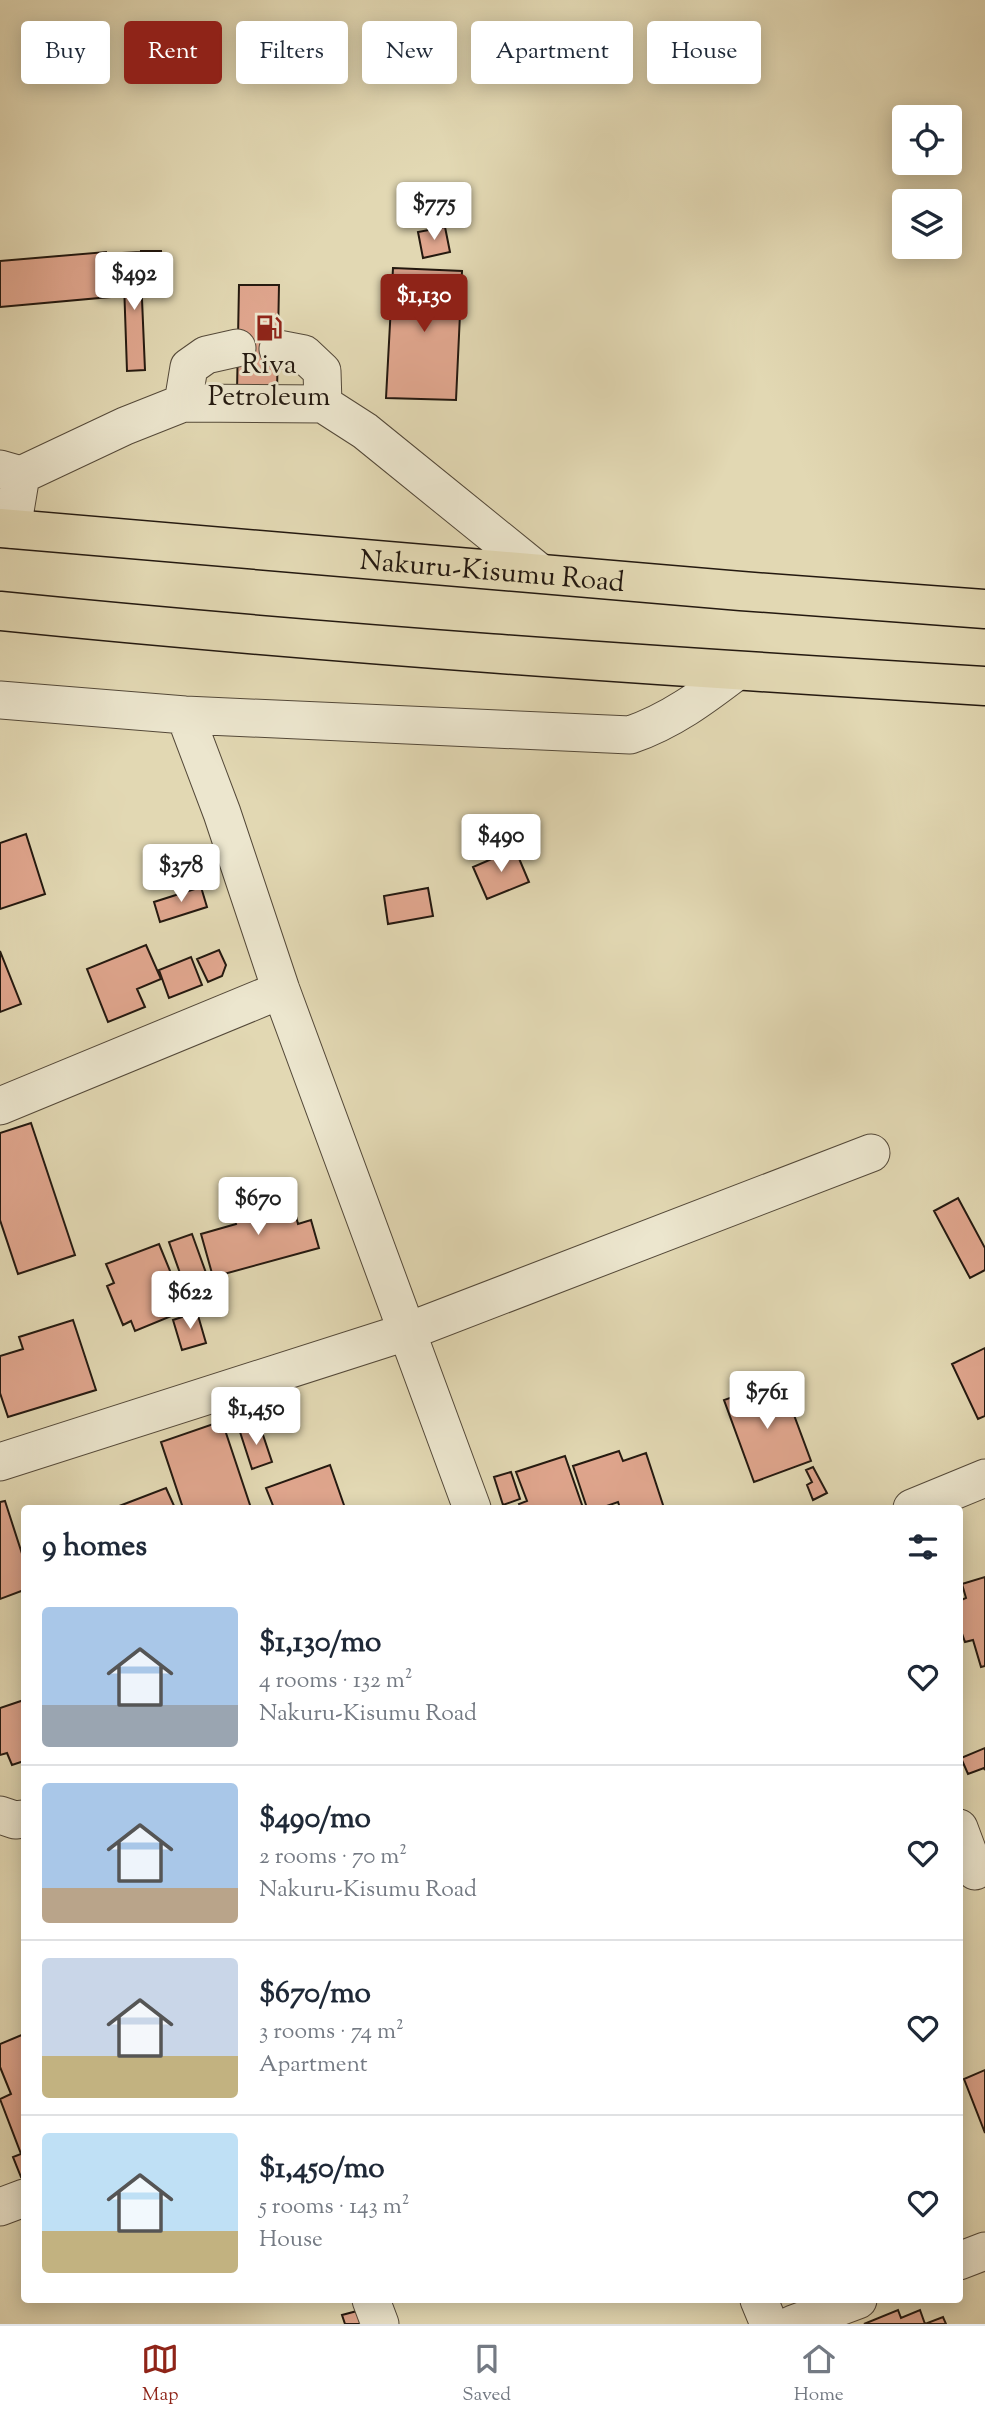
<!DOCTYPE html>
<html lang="en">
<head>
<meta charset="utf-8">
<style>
  :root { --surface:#fff; --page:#f6f6f7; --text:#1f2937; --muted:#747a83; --line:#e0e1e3; --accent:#8f2418 }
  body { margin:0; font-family:"Sorts Mill Goudy",serif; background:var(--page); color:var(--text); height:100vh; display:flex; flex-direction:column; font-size:26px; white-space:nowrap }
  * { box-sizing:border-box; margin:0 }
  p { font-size:23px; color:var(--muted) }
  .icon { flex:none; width:38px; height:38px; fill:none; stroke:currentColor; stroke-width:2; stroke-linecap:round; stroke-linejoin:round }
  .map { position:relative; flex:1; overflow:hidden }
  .panel { position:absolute; left:21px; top:1505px; width:942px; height:798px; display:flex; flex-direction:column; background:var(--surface); border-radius:7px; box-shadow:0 4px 18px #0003 }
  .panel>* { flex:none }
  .hud { position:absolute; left:21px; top:21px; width:943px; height:63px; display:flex; gap:14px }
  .controls { position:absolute; left:892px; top:105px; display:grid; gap:14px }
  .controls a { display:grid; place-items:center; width:70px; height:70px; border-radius:7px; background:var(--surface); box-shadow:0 4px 18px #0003; font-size:35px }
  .price { position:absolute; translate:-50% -60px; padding:0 16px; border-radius:7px; background:#fff; color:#222; font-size:23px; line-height:46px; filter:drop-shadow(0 2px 4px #0008) }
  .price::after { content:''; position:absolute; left:50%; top:42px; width:21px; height:16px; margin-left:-10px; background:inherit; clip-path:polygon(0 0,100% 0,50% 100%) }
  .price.selected { background:var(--accent); color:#fff }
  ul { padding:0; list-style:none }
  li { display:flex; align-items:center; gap:21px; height:175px; padding:0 21px }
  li+li { border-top:2px solid var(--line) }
  li span { display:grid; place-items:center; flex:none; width:196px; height:140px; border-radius:7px; color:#555 }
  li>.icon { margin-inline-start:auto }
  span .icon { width:84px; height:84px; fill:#fffc; stroke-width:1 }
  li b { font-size:30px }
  h2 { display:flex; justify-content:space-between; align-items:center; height:84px; padding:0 21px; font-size:30px }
  .pill { padding:0 24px; border-radius:7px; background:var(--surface); box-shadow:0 4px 18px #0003; font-size:24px; line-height:63px }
  .pill.selected { background:var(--accent); color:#fff }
  .tabs { display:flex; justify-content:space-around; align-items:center; height:98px; border-top:2px solid var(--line); background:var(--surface); font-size:19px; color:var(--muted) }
  .tabs a { display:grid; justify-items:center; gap:4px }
  .tabs .selected { color:var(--accent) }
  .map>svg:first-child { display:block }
  .building { fill:#e0a68e; stroke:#241910; stroke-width:2 }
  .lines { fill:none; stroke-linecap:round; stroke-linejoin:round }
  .minor-casing { stroke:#544939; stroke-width:39 }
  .highway-casing { stroke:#241910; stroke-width:41 }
  .minor { stroke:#ece6ce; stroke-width:37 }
  .highway { stroke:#e2d8b3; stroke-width:38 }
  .labels { text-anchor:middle; stroke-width:6; stroke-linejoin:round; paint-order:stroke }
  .poi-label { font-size:28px; fill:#241910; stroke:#ece6ce }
  .street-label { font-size:28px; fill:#241910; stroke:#ece6ce }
</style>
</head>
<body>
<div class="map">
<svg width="985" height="2324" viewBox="0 0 985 2324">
  <rect width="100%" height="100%" fill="#e2d8b3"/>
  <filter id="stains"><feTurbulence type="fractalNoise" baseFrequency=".00286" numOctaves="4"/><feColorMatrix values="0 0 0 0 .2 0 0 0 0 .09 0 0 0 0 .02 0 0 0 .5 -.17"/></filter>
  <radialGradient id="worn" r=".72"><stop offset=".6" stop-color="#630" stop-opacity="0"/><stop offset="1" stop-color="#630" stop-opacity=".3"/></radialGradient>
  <path class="building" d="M445 227 450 252 423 258 418 232Z
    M141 251H161L162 264 142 265Z
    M106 252 110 297 0 307V261Z
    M140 252 145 370 127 371 123 253Z
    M393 268 462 271 456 400 386 398Z
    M239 285H279L277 393 237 392Z
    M26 834 45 894 0 909V843Z
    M515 849 529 882 487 899 473 867Z
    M201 887 207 907 160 922 154 902Z
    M428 888 433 916 388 924 384 896Z
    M146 945 161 979 137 989 145 1007 108 1022 87 969Z
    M219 950 226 965 222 976 208 982 197 959Z
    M0 951 21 1004 0 1012Z
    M191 957 202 985 169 998 159 970Z
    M31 1123 75 1255 18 1274 0 1220V1133Z
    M267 1197 270 1207 292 1201 298 1224 311 1220 319 1248 213 1277 201 1234 236 1224 231 1207Z
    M958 1198 985 1248V1270L970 1278 934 1211Z
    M192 1234 210 1284 187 1293 169 1242Z
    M159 1244 186 1310 135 1331 131 1321 123 1325 107 1286 114 1283 106 1264Z
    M197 1312 206 1343 182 1350 173 1320Z
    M73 1320 96 1390 8 1417 0 1393V1356L23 1349 19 1337Z
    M985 1348V1416L978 1419 952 1364Z
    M781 1380 811 1461 754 1482 724 1400Z
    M222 1421 251 1508H183L161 1442Z
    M260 1426 272 1462 252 1469 240 1432Z
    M619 1451 623 1461 646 1453 664 1508H620L618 1502 601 1508H587L573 1466Z
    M565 1456 582 1505 578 1508H521L519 1504 527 1501 516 1472Z
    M330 1465 345 1508H274L266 1488Z
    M813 1467 827 1493 813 1500 807 1485 812 1482 806 1470Z
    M511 1472 520 1499 503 1505 494 1477Z
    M166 1488 175 1508H114Z
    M5 1501 24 1560V1590L0 1599V1502Z
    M985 1577V1666L981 1667 973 1640 965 1642 959 1625V1601L966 1598 962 1584Z
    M24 1700V1761L12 1765 7 1753 0 1755V1708Z
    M985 1748V1770L984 1768 968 1774 961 1758Z
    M24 2034V2176L21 2177 13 2157 21 2154 0 2099 11 2094 0 2067V2044Z
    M985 2070V2133L964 2079Z
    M898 2310 901 2318 920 2310 925 2324 943 2317 946 2324H864Z
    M357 2311 361 2324H345L342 2315Z"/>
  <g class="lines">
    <g class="minor-casing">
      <path id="minor" d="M278 349 304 354 322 371 323 404
        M183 403 189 367 206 355 237 348
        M0 469 21 475 12 529
        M21 475 125 426 183 403 323 404 365 431 539 572
        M0 700 185 715 630 735C671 721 703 697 737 671
        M185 715 222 813 281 990 472 1508
        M0 1106 281 990
        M0 1462 406 1332 871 1153
        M912 1508 985 1478
        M0 1815 15 1820 24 1819
        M959 1828 975 1871
        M0 2207 24 2198
        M959 2261 985 2251
        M371 2300 380 2324
        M759 2300 769 2324
        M793 2324 858 2300"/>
    </g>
    <g class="highway-casing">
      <g id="highway">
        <path id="s1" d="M0 528 741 591 985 609"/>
        <path d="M0 611C328 644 656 666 985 686"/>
      </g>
    </g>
    <use href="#minor" class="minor"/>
    <use href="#highway" class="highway"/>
  </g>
  <defs>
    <g id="fuel-bare" transform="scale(2.1)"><path d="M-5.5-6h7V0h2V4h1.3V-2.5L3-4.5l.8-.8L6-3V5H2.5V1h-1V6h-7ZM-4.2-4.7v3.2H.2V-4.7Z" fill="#8f2418" stroke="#ece6ce" stroke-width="2.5" paint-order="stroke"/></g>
  </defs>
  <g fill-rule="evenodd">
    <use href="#fuel-bare" x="269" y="328"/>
  </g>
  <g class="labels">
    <g class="poi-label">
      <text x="269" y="373">Riva<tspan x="269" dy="32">Petroleum</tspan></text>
    </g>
    <g class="street-label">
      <text dy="10" stroke="none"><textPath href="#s1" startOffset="494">Nakuru-Kisumu Road</textPath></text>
    </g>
  </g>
  <rect width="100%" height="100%" filter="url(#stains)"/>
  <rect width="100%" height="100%" fill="url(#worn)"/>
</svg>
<div class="controls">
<a><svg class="icon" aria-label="locate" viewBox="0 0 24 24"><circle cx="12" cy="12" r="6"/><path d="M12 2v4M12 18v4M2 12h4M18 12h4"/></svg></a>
<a><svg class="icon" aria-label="layers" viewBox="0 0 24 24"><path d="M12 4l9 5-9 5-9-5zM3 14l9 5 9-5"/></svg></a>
</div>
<b class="price" style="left:434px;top:242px">$775</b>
<b class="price" style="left:134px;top:312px">$492</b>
<b class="price selected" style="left:424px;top:334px">$1,130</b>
<b class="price" style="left:501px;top:874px">$490</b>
<b class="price" style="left:181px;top:904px">$378</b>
<b class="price" style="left:258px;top:1237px">$670</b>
<b class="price" style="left:190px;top:1331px">$622</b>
<b class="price" style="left:767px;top:1431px">$761</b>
<b class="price" style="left:256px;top:1447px">$1,450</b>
<div class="hud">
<a class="pill">Buy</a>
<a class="pill selected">Rent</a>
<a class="pill">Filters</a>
<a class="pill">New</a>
<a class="pill">Apartment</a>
<a class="pill">House</a>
</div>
<section class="panel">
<h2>9 homes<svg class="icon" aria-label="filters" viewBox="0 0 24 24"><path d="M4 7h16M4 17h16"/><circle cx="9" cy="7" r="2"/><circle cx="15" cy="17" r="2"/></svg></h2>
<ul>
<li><span style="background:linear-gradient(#a9c7e8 70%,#9aa5b1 0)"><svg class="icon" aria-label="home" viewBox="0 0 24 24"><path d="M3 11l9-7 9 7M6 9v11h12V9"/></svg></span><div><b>$1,130/mo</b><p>4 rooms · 132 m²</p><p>Nakuru-Kisumu Road</p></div><svg class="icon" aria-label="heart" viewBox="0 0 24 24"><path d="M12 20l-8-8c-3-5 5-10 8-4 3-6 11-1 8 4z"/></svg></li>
<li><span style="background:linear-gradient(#a9c7e8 75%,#b9a48a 0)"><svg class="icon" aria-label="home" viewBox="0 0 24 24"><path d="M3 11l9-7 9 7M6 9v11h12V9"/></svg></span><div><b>$490/mo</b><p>2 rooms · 70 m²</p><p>Nakuru-Kisumu Road</p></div><svg class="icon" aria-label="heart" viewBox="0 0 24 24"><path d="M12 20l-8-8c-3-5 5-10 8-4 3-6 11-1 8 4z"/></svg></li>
<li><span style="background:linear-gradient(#c9d6e8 70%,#c2b280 0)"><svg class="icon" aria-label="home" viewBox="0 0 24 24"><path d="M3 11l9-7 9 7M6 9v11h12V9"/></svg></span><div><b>$670/mo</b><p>3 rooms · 74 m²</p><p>Apartment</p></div><svg class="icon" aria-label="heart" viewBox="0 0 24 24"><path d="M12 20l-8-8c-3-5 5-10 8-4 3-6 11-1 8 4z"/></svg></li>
<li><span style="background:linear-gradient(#bfe0f5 70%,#c2b280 0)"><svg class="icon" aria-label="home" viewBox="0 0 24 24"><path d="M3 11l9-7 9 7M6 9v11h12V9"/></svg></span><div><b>$1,450/mo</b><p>5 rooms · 143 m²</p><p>House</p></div><svg class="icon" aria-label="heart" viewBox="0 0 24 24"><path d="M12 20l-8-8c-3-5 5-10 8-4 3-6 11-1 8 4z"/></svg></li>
</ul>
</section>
</div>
<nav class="tabs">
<a class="selected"><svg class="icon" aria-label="map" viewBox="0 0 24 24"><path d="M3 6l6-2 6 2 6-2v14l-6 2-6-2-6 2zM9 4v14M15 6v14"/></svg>Map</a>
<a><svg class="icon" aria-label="saved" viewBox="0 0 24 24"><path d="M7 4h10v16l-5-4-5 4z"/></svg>Saved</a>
<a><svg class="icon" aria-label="home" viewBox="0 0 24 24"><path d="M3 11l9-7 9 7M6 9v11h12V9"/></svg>Home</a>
</nav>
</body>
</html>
